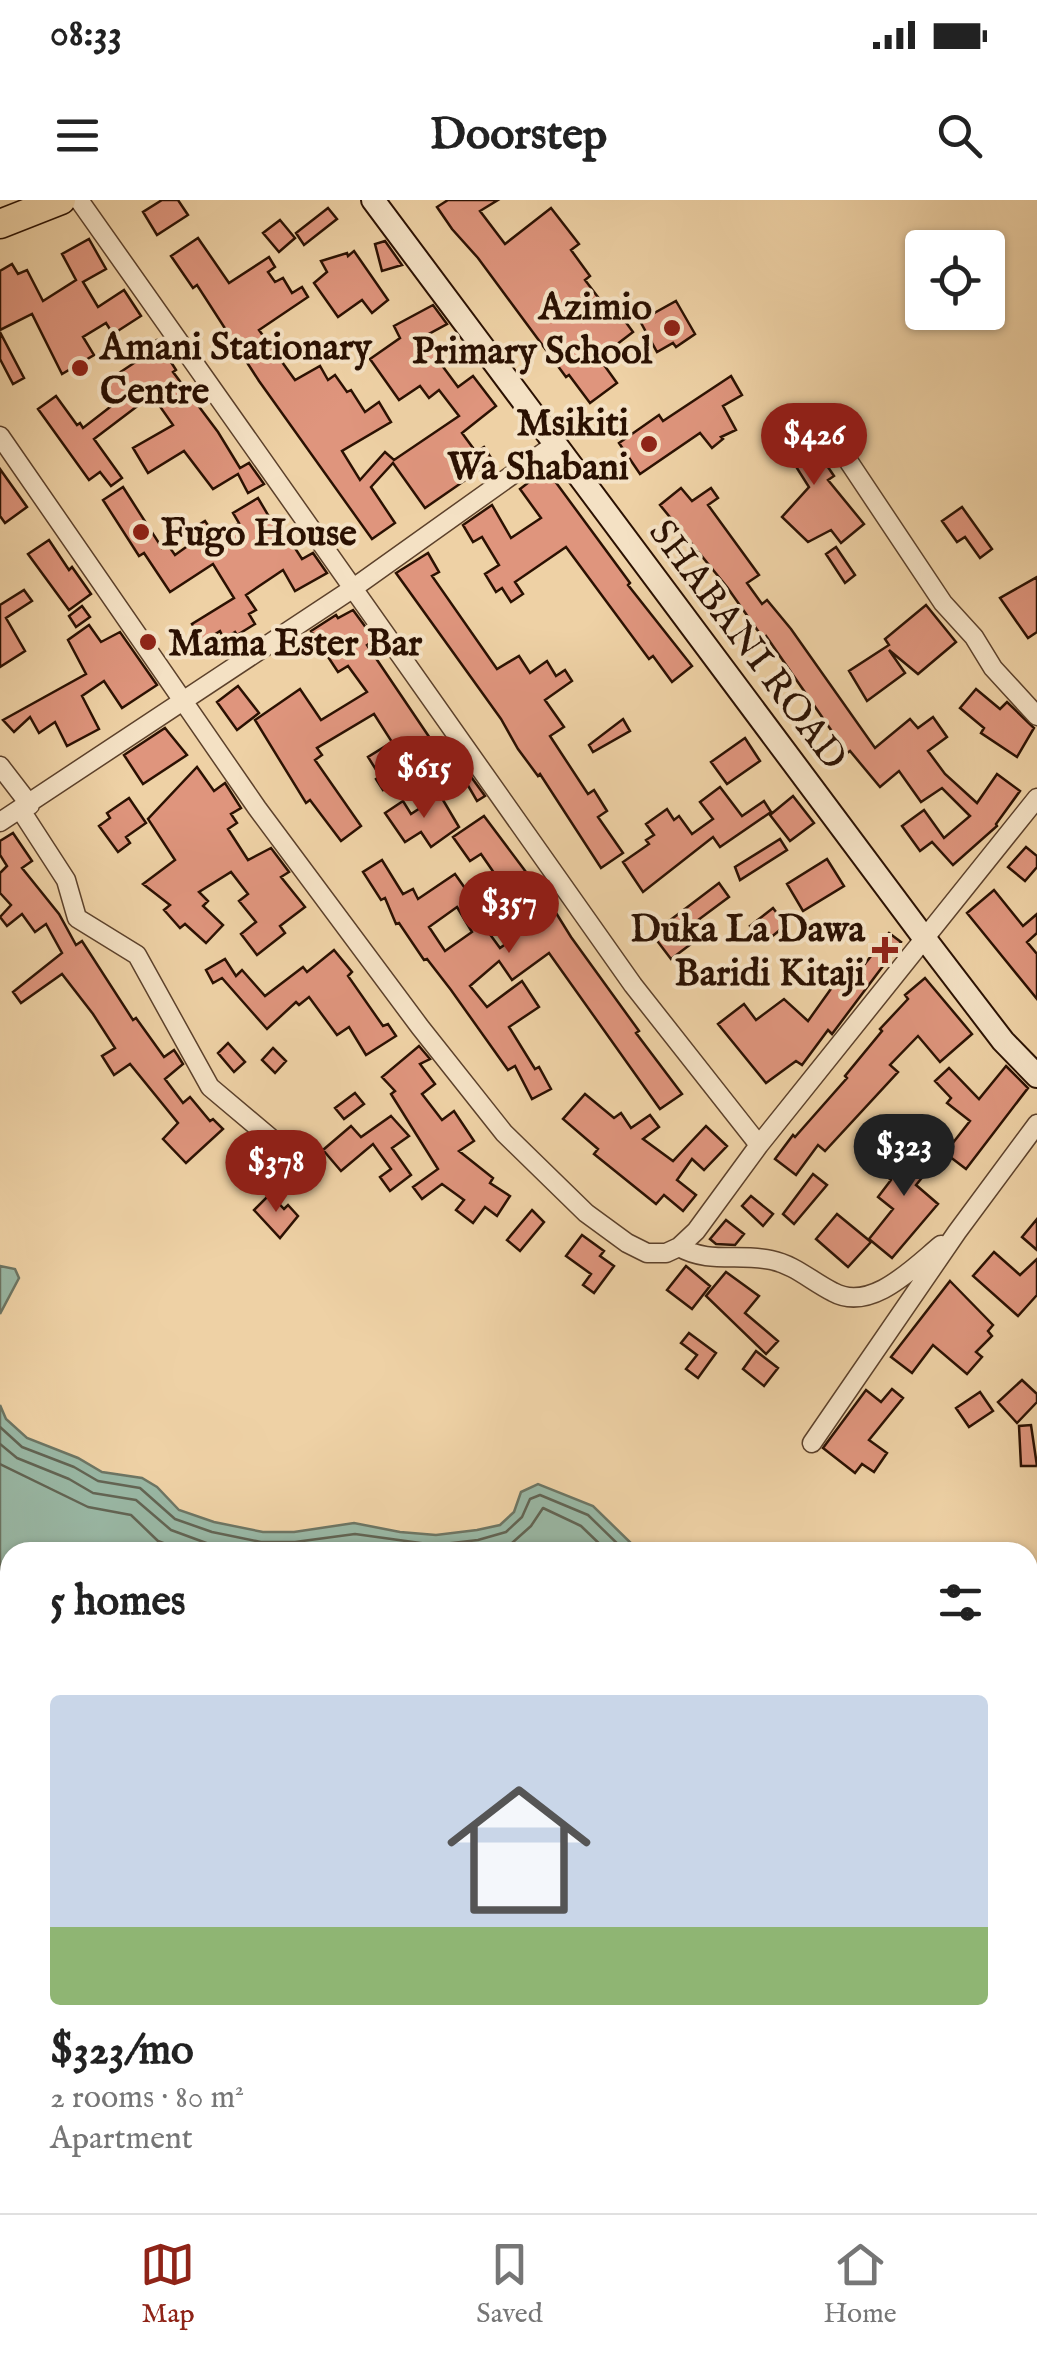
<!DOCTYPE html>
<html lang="en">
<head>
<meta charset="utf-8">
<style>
  :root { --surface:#fff; --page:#f6f6f6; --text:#222; --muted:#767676; --line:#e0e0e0; --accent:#8f2418 }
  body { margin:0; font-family:"IM FELL English",serif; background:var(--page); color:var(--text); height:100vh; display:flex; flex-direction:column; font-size:38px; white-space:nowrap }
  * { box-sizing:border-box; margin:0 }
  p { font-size:32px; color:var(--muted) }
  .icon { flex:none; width:55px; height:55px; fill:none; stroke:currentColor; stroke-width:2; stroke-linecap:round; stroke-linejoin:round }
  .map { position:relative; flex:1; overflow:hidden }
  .details { position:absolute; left:0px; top:1342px; width:1038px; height:672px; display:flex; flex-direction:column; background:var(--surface); border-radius:30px 30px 0 0; box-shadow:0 2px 8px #0004 }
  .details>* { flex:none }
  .tools { position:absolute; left:905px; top:30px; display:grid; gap:20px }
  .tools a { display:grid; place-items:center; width:100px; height:100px; border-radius:10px; background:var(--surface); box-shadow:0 2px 8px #0004; font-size:50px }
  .price { position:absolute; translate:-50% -85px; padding:0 22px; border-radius:35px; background:var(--accent); color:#fff; font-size:32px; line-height:65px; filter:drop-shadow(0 2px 5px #0008) }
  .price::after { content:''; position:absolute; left:50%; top:60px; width:30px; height:22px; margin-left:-15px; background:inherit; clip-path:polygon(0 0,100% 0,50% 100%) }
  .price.selected { background:#222; color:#fff }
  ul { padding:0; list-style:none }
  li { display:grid; align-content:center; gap:20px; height:530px; padding:0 50px }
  li span { display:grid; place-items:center; height:310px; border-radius:10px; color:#555 }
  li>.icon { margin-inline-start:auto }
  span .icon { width:180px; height:180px; fill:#fffc; stroke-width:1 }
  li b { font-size:42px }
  h2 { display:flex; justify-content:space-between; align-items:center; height:120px; padding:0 50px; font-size:42px }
  .status { display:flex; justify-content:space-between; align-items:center; height:70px; padding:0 50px; background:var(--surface); direction:ltr }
  .status svg { height:28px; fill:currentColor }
  header { display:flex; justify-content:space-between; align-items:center; height:130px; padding:0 50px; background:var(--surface); font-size:45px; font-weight:700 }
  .dock { display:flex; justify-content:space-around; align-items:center; height:140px; border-top:2px solid var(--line); background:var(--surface); font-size:28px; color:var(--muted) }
  .dock a { display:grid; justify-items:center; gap:5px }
  .dock .selected { color:var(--accent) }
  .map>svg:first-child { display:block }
  .water { fill:#99b7a4; stroke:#6d7563; stroke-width:2.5 }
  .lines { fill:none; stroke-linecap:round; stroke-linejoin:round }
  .shore { stroke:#626453; stroke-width:2.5 }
  .building { fill:#df957d; stroke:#2b1102; stroke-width:2.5; fill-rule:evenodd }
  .street-casing { stroke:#5c412b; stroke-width:21 }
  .secondary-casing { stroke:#2b1102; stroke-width:26 }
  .primary-casing { stroke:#2b1102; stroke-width:31 }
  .street { stroke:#f4e1c4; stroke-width:18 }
  .secondary { stroke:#f4e1c4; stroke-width:22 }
  .primary { stroke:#eed1a5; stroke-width:28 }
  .poi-dot { fill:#8f2418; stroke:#f4e1c4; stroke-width:4 }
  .labels { text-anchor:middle; stroke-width:8; stroke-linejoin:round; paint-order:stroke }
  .poi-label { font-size:38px; font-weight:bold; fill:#2b1102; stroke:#f4e1c4; text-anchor:end }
  .street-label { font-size:38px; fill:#2b1102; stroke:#f4e1c4 }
</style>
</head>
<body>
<div class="status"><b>08:33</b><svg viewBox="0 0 49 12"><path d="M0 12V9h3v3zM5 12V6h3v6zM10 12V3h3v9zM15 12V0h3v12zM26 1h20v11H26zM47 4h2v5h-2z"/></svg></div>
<header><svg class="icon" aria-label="menu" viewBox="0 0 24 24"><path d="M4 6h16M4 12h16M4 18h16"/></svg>Doorstep<svg class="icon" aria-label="search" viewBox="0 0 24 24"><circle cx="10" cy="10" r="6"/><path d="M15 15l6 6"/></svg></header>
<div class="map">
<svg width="1037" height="2013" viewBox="0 0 1037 2013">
  <rect width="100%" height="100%" fill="#eed1a5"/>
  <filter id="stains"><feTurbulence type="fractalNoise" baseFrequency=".002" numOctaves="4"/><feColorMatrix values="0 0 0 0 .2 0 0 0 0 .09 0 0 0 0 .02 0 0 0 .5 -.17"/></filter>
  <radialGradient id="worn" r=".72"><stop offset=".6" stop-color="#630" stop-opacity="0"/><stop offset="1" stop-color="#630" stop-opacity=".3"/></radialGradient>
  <path class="water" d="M0 1066 15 1069 19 1078 0 1114Z
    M0 1205 6 1219 27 1238 78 1258 102 1272 142 1278 157 1287 179 1310 214 1322 263 1332H294L354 1323 400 1332 436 1335 477 1330 500 1325 514 1312 521 1292 538 1284 593 1306 639 1351 652 1352H10V2005H1028V1433L1037 1435V2013H0Z"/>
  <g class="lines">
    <path class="shore" d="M0 1227 22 1247 74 1267 98 1281 140 1288 175 1319 212 1332 261 1342H295L355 1334 435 1345 478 1340 506 1332 522 1317 530 1299 540 1295 588 1315 626 1352
      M0 1244 17 1258 69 1279 93 1293 136 1300 171 1330 209 1344 251 1352
      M0 1264 88 1307 131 1315 158 1341 187 1352
      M480 1352 512 1343 531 1326 543 1308 581 1326 608 1352"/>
  </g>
  <path class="building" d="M162 0H178L188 15 157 35 143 12Z
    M448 0H498L480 11 505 44 551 8 579 44 571 50 590 76 585 80 616 121 622 117 633 132 599 158 617 183 590 203 569 175 566 177 478 58 452 29 437 7Z
    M328 8 337 19 304 45 296 33Z
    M280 20 295 38 279 52 263 33Z
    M198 38 229 83 269 57 275 67 268 72 275 82 283 78 292 93 302 87 308 97 259 130 295 180 320 166 328 180 335 175 347 192 351 190 365 212 379 202 391 222 342 251 360 280 385 252 394 260 459 216 439 190 429 198 420 186 399 200 370 159 400 138 394 126 433 105 447 124 427 135 439 153 435 156 458 187 473 176 496 206 462 233 476 252 484 247 493 261 425 308 393 263 371 287 395 323 372 339 259 181 197 85 193 88 171 56Z
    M89 39 106 69 83 82 98 107 124 90 141 116 113 134 106 123 83 137 94 155 62 174 32 114 0 130V71L12 64 18 74 27 70 43 101 76 80 62 54Z
    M385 41 402 65 382 71 375 44Z
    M354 51 388 100 372 113 362 100 338 117 314 83 327 72 321 61 347 53 348 56Z
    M676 101 695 134 676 147 673 143 657 152 640 121Z
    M0 132 24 178 13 184 0 159Z
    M157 140 176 170 173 172 218 232 240 268 249 263 264 284 248 293 238 274 213 289 184 251 148 273 133 248 173 225 152 195 94 239 122 278 111 286 100 272 89 280 38 209 56 196 77 225 80 223 83 228 114 204 101 185 134 163 130 158Z
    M731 176 742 195 723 206 736 230 721 237 723 239 712 248 700 233 640 274 619 243 659 215 663 221Z
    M794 210 805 225 801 227 834 276 828 280 864 324 841 343 831 330 808 342 782 317 809 287 771 227Z
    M0 269 27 307 5 323 0 316Z
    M546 269 630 383 628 385 692 466 672 482 653 456 649 459 566 347 515 382 523 394 511 402 502 388 496 392 485 374 499 365 482 337 473 342 463 325 492 305 511 338 541 318 520 289Z
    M123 287 162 348 168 345 175 355 189 345 183 335 205 321 216 337 239 323 233 313 258 298 281 337 286 334 302 359 313 353 327 373 295 391 283 370 246 395 256 410 249 414 255 424 237 435 235 432 224 439 220 431 203 442 192 424 234 398 213 364 170 392 144 353 139 356 103 300Z
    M681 288 692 301 711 288 718 298 708 305 759 375 747 383 762 404 767 400 791 429 875 548 910 519 918 528 933 517 947 537 928 551 945 574 977 603 997 574 1020 591 996 624 997 626 953 665 932 642 920 651 902 626 924 610 944 638 970 616 942 588 921 602 899 571 880 587 850 551 847 553 766 436 763 438 727 387 660 305Z
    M962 307 992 349 980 358 965 337 957 342 942 321Z
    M49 340 69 370 72 367 91 394 69 410 28 354Z
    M836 347 855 375 845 383 826 354Z
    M428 353 439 372 432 376 497 469 519 456 530 473 547 461 556 476 565 470 572 481 545 500 564 527 550 536 588 594 594 590 607 611 598 617 623 653 601 668 540 574 538 576 518 549 501 519 396 373Z
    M1037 377V432L1028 438 1000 398Z
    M24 390 32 401 6 418 25 451 0 467V405Z
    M926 405 956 442 918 474 889 450 905 473 867 501 849 471 889 445 885 439Z
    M82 406 90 417 76 427 69 416Z
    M353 410 375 440 367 445 440 553 383 590 376 579 380 576 368 557 392 542 374 514 317 548 322 555 315 560 361 626 341 641 310 600 306 603 255 520 300 489 321 520 367 492 348 466 338 472 311 431 336 415 338 418Z
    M89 425 101 442 120 432 157 485 122 508 104 481 82 496 99 529 67 546 55 522 39 533 30 517 14 532 3 520 86 474 68 440Z
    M238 486 259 513 237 530 217 502Z
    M976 489 1000 509 1007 502 1034 528 1017 557 981 533 984 528 960 508Z
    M623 519 630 531 593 552 589 545Z
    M165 528 187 555 143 584 124 555Z
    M745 538 760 561 727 584 711 562Z
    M197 567 214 591 225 583 241 608 231 614 237 623 228 629 248 660 271 648 289 672 281 677 305 707 280 726 285 733 257 755 241 734 256 722 239 701 248 694 231 672 199 692 208 701 203 706 223 725 206 743 185 724 180 728 164 710 170 705 143 684 175 660 148 619Z
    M469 574 485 596 477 601 463 577Z
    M720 587 742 616 764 601 771 612 720 647 713 637 643 692 623 662 649 644 646 640 654 635 646 624 667 609 674 620 679 616 692 634 713 619 700 602Z
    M440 595 459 627 431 647 421 632 405 642 385 613 403 601 411 614Z
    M793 596 814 623 790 641 770 615Z
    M129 598 146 623 126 637 130 643 118 652 99 626 110 618 107 613Z
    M484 616 532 680 535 679 571 737 639 831 636 833 682 894 660 909 549 753 512 780 499 761 470 786 487 807 522 781 539 807 509 827 535 869 539 867 551 889 532 899 515 866 508 870 451 790 427 759 424 760 399 723 396 724 385 698 381 700 363 672 382 660 403 694 413 689 418 699 455 674 474 701 501 683 481 654 470 661 453 637ZM502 702 521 733 500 748 478 718ZM457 707 472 732 445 751 429 727Z
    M13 633 32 661 22 668 59 714 76 745 82 741 133 820 136 818 164 857 174 850 178 856 183 864 165 879 183 903 190 897 210 921 213 919 223 929 186 963 163 939 178 923 130 864 114 875 102 856 115 848 93 814 62 774 21 803 13 792 62 753 46 724 35 732 22 714 7 726 0 717 11 705 0 693V673L7 666 0 655V641Z
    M780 639 787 650 740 680 735 667Z
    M1026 647 1037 656V667L1025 681 1008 667Z
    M827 659 844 686 803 711 787 684Z
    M719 683 729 697 686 729 695 741 671 759 652 734Z
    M994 690 1023 726 1037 714V733L1027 742 1037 754V799L967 713Z
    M773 708 786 725 764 743 750 726Z
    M889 733 901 742 832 834 828 830 802 865 796 861 766 883 718 824 744 804 756 820 784 799 808 821 853 758 864 765Z
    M334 750 352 772 348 776 383 826 388 824 396 836 366 855 349 827 337 835 309 797 299 805 296 802 267 829 222 778 213 783 206 770 225 759 236 776 242 770 265 796 303 767 307 772Z
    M925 778 972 834 940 862 918 836 890 865 898 872 825 951 818 945 796 975 775 959 793 935 795 937 847 878 845 876 882 831 880 829 908 799 905 795Z
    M228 843 245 862 234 872 218 853Z
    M419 846 430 859 420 864 435 884 422 894 442 920 454 911 474 941 459 951 493 978 490 983 510 996 497 1016 485 1007 473 1023 456 1010 464 1000 442 984 422 999 413 987 438 969 391 894 395 891 382 877Z
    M273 848 286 861 275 873 262 860Z
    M1006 866 1028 888 966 969 945 953 970 921 947 903 951 898 935 881 949 868 979 899Z
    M355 893 364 904 344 919 335 908Z
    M585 894 614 918 621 913 631 928 650 915 659 927 643 939 673 961 706 926 727 946 704 970 692 959 677 980 696 995 683 1011 664 995 656 1004 594 954 598 949 563 919Z
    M391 916 409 936 392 948 411 975 390 991 380 977 391 969 373 944 341 971 323 950 351 926 361 937Z
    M914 937 932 952 918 969 925 974 916 985 938 1004 892 1058 869 1039 893 1009 878 997 891 980 883 973Z
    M813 974 827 985 794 1024 783 1014Z
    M270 994 284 1009 288 1005 298 1016 280 1038 254 1010Z
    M751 996 773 1014 763 1026 742 1006Z
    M532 1010 544 1022 520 1051 507 1040Z
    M837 1014 871 1042 848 1067 816 1039Z
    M1037 1019V1050L1022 1037Z
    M726 1020 744 1034 735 1045 716 1044 710 1039Z
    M582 1035 604 1051 600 1056 614 1066 594 1093 583 1085 591 1074 566 1056Z
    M994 1052 1020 1075 1037 1059V1095L1018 1116 973 1076Z
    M686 1066 710 1086 692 1109 667 1090Z
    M726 1072 759 1096 745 1113 778 1141 766 1154 706 1096Z
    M950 1081 993 1125 988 1131 992 1136 976 1152 982 1157 967 1174 933 1145 912 1173 891 1157Z
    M689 1133 716 1153 698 1178 686 1169 697 1155 681 1143Z
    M756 1151 778 1168 764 1186 743 1169Z
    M1022 1180 1037 1194V1202L1017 1223 998 1202Z
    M892 1189 903 1198 869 1240 887 1253 874 1272 862 1264 855 1273 823 1248 866 1190 881 1202Z
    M980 1192 993 1211 969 1227 956 1208Z
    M1031 1225 1037 1266H1021L1019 1226Z"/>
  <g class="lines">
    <g class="street-casing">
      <path id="street" d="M79 0 633 785 759 945
        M817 214 943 403 974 437 993 468 1037 516
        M0 236 257 608 420 827 504 933 586 1013 627 1043 647 1053H666L679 1047 696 1031 759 945 1037 598
        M0 566 30 605
        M20 609 66 680 77 718 137 755 210 887 280 946
        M0 622 352 389 554 245
        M679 1047C709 1064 738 1053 771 1060 795 1065 811 1081 833 1092 871 1113 914 1067 941 1045
        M812 1243 957 1032 1037 924"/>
    </g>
    <g class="secondary-casing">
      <path id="secondary" d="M373 0 925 739 1003 841 1037 876"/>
    </g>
    <g class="primary-casing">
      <path id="primary" d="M0 24 61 0"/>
    </g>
    <use href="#street" class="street"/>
    <use href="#secondary" class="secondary"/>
    <use href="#primary" class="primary"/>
  </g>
  <g class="poi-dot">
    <circle cx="672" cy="128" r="10"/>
    <circle cx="80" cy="168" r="10"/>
    <circle cx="649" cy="244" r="10"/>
    <circle cx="141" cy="332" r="10"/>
    <circle cx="148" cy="442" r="10"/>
    <path d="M880 735h10v10h10v10h-10v10h-10v-10h-10v-10h10z"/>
  </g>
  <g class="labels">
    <g class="poi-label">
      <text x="652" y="119">Azimio<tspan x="652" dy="44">Primary School</tspan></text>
      <text x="100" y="159" text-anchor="start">Amani Stationary<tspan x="100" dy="44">Centre</tspan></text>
      <text x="629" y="235">Msikiti<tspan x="629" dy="44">Wa Shabani</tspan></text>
      <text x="161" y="345" text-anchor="start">Fugo House</text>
      <text x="168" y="455" text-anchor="start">Mama Ester Bar</text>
      <text x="865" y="741">Duka La Dawa<tspan x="865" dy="44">Baridi Kitaji</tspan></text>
    </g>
    <g class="street-label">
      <text transform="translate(749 444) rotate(53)" y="13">SHABANI ROAD</text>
    </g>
  </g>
  <rect width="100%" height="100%" filter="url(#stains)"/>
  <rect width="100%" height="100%" fill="url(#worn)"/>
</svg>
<div class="tools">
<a><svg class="icon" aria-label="locate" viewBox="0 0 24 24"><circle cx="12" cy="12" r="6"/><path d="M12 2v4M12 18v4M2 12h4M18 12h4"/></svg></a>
</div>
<b class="price" style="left:814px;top:288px">$426</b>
<b class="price" style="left:424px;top:621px">$615</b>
<b class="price" style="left:509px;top:756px">$357</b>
<b class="price selected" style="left:904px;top:999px">$323</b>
<b class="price" style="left:276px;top:1015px">$378</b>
<section class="details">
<h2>5 homes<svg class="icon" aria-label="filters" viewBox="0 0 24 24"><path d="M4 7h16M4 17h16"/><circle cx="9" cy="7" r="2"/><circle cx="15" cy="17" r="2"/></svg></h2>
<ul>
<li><span style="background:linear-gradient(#c9d6e8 75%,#8fb573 0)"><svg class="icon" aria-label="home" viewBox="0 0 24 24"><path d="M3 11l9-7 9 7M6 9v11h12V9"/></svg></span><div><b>$323/mo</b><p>2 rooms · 80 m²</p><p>Apartment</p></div></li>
</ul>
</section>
</div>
<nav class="dock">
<a class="selected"><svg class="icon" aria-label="map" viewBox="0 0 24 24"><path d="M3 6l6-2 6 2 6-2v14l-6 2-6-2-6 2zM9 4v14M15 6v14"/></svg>Map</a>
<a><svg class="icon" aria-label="saved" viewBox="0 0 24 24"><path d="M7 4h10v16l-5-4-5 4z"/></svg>Saved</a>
<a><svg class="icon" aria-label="home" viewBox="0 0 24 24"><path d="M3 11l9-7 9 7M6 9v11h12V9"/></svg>Home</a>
</nav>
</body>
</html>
